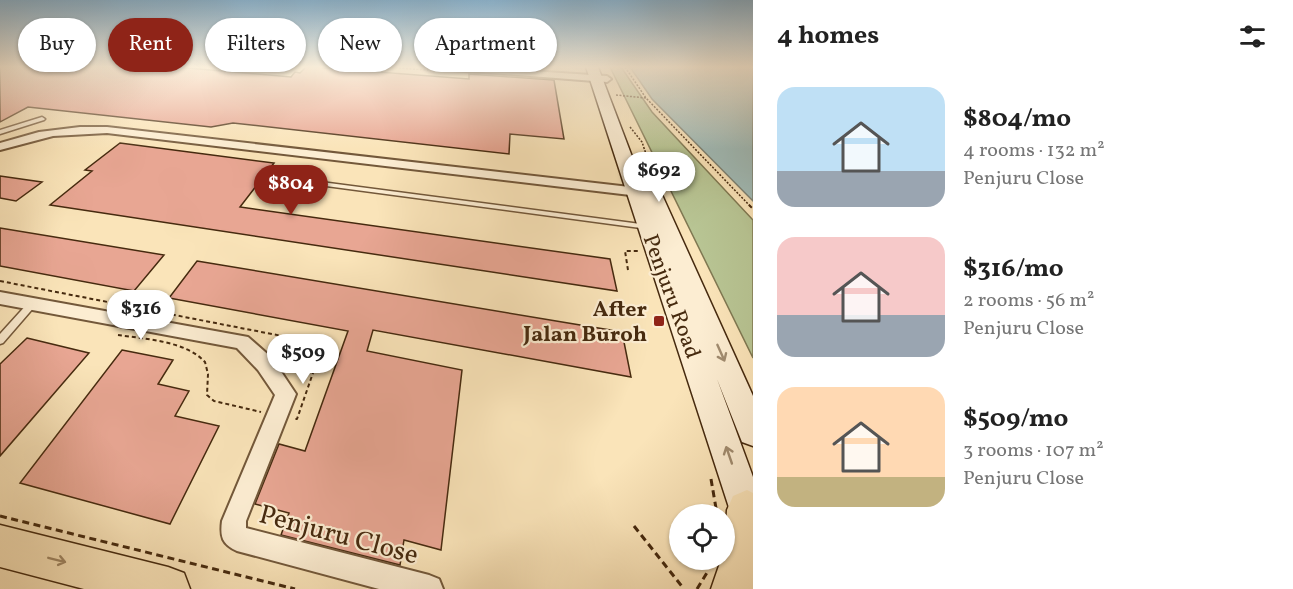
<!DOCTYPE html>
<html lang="en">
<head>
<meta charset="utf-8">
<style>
  :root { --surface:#fff; --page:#f2f2f2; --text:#222; --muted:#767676; --accent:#8f2418 }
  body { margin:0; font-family:Vollkorn,serif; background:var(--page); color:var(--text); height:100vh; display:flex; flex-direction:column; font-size:22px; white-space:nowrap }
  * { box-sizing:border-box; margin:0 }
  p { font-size:20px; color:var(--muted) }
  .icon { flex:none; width:33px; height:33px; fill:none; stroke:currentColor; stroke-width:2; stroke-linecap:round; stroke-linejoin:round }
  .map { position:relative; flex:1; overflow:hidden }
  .drawer { display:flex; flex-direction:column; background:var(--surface); width:540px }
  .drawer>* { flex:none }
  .top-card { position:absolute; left:18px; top:18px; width:570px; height:54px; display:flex; gap:12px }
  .buttons { position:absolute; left:669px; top:504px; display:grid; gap:12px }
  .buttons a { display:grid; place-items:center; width:66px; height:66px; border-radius:50%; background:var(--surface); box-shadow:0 2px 4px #0004; font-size:30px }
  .price { position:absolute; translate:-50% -51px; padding:0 14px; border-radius:21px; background:#fff; color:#222; font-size:20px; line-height:39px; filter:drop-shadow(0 2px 3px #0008) }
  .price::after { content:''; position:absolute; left:50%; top:36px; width:18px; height:14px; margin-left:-9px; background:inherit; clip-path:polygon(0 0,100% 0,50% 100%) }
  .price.active { background:var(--accent); color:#fff }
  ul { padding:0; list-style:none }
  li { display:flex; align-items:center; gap:18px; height:150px; padding:0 24px }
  li span { display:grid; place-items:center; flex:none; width:168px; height:120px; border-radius:18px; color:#555 }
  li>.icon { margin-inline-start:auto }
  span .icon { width:72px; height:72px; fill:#fffc; stroke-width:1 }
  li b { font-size:26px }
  h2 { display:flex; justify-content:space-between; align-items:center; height:72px; padding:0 24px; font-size:26px }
  .chip { padding:0 21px; border-radius:27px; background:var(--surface); box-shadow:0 2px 4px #0004; font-size:21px; line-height:54px }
  .chip.active { background:var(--accent); color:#fff }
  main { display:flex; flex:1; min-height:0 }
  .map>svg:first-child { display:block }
  .green { fill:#b8c594; stroke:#7f7852; stroke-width:1.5 }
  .water { fill:#a1bcb8; stroke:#7d8274; stroke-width:1.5 }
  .building { fill:#e8a693; stroke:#462a0f; stroke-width:1.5 }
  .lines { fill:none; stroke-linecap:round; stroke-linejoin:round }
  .service-casing { stroke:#73583a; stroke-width:3 }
  .minor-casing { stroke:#73583a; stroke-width:4 }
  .secondary-casing { stroke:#462a0f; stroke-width:3 }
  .trunk-casing { stroke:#462a0f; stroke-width:3 }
  .path-far2 { stroke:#462a0f; stroke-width:1.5; stroke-dasharray:2 1.5; stroke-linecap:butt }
  .path-far1 { stroke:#462a0f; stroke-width:2; stroke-dasharray:4 3; stroke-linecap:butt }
  .path { stroke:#462a0f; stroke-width:3; stroke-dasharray:7 4.5; stroke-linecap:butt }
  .service { fill:#fcedd2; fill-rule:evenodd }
  .minor { fill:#fcedd2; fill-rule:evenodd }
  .secondary { fill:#fcedd2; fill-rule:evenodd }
  .trunk { fill:#fae4b9; fill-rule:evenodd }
  .oneway { stroke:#a18c70 }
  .oneway2 { stroke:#a08764 }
  .poi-dot { fill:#8f2418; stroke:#fcedd2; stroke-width:2 }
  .labels { text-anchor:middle; stroke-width:4.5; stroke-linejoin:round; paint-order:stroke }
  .street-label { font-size:22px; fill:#462a0f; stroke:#fcedd2 }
  .poi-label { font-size:22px; font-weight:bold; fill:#462a0f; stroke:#fcedd2; text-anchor:end }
  .near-street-label { font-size:27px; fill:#462a0f; stroke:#fcedd2 }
</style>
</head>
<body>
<main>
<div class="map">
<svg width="753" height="589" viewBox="0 0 753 589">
  <rect width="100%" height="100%" fill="#fae4b9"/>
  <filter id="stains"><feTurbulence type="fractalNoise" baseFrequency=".00333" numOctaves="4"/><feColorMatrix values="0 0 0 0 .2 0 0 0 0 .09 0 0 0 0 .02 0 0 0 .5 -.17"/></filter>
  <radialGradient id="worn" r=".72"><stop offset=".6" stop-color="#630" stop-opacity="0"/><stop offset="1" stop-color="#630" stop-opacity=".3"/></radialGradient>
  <path class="green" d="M610 67H621L652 112 753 220V358Z"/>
  <path class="water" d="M630 67H753V201L652 99Z"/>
  <path class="building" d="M0 67H177L291 77 295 72 300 73 306 67H314L469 79V74L554 80 564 139 510 134 509 154 233 123 211 127 28 107 0 122Z
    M120 143 274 163 240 207 610 259 617 291 50 205 92 171 85 170Z
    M0 176 42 182 16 201 0 198Z
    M0 228 164 255 134 291 0 266Z
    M197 261 622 332 631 377 373 330 367 351 462 370 441 550 404 540 400 565 281 535 289 513 255 504 279 444 305 451 348 331 169 298Z
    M27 338 89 353 0 456V364Z
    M122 350 173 360 158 384 189 391 175 416 219 426 170 524 20 483Z"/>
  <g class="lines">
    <g class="service-casing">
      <path id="service" d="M42 117 45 119 44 120 0 134V130Z
        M283 177 648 225 652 227 648 229 281 180 280 179Z
        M32 301 35 302 36 304 35 306 3 343 0 344V334L29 302Z"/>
    </g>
    <g class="minor-casing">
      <path id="minor" d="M435 67H468L607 76 611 79 607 82 439 69Z
        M80 127H107L647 189 653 193 647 197 107 133 53 136 0 150V143L39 132Z
        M0 292 248 337 272 358 296 394 246 521V528L429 575 439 579 443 589H379L237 551C222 544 220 537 222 521L275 395 258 370 237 348 0 304Z"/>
    </g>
    <g class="secondary-casing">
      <path id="secondary" d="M586 67H598L642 183 649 181 655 182 658 186 753 396V446L742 442 717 379 753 477V544L740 539 735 526Z"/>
    </g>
    <g class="trunk-casing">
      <path id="trunk" d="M747 490 753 493V589H711L721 560H724L727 510 733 496Z
        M0 525 168 567 184 573 190 589H84L0 567Z"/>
    </g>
    <path class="path-far2" d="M385 67 428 70
      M625 67 646 98 751 207
      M616 95 646 98
      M630 127 642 142 653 175"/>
    <path class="path-far1" d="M749 205 753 209
      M628 270 625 251H639
      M0 281 323 344 297 419H293
      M118 335C145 339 186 341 205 362L208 374 207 395 214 401 261 412"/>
    <path class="path" d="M711 479 717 514
      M0 516 295 589
      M634 526 684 589
      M697 589 708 571"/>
    <use href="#service" class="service"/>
    <use href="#minor" class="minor"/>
    <use href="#secondary" class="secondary"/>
    <use href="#trunk" class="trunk"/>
  </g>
  <defs><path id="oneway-shaft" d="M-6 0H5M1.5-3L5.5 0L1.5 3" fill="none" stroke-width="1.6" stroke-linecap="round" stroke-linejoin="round" transform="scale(1.5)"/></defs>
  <g class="oneway">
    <use href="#oneway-shaft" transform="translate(721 353) rotate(66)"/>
    <use href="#oneway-shaft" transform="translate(729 455) rotate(-109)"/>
  </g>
  <use class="oneway2" href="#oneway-shaft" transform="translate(57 560) rotate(14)"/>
  <linearGradient id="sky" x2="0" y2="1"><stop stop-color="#8bb7d5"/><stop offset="0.45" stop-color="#fdf3e0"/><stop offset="1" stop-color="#fdf3e0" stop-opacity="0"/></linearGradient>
  <rect width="753" height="149" fill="url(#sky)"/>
  <rect class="poi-dot" x="653" y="315" width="12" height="12" rx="3"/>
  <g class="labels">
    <g class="street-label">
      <text transform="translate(673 296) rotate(70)" y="8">Penjuru Road</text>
    </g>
    <g class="poi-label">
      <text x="647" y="316">After<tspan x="647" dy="25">Jalan Buroh</tspan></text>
    </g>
    <g class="near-street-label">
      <text transform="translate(339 534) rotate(15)" y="9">Penjuru Close</text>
    </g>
  </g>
  <rect width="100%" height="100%" filter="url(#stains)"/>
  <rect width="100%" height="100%" fill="url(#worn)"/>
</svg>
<div class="buttons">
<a><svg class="icon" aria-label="locate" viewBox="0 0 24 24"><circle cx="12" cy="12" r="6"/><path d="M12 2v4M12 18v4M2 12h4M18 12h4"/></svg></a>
</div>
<b class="price" style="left:659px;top:203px">$692</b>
<b class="price active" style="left:291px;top:216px">$804</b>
<b class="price" style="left:141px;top:341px">$316</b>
<b class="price" style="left:303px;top:385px">$509</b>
<div class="top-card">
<a class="chip">Buy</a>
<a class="chip active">Rent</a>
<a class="chip">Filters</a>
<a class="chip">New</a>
<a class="chip">Apartment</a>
</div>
</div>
<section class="drawer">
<h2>4 homes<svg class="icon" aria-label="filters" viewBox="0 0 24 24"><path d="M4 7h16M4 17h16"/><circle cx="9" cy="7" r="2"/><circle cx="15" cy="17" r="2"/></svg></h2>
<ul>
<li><span style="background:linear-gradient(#bfe0f5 70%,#9aa5b1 0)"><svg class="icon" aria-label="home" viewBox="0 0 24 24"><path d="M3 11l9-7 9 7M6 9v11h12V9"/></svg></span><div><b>$804/mo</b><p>4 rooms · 132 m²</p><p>Penjuru Close</p></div></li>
<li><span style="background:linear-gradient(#f6c9c9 65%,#9aa5b1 0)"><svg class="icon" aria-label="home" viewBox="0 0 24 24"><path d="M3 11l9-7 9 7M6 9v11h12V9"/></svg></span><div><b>$316/mo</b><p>2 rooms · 56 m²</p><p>Penjuru Close</p></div></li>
<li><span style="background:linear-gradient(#ffd9b3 75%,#c2b280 0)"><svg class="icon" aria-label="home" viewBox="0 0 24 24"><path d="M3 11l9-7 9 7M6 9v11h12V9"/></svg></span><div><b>$509/mo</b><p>3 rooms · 107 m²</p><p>Penjuru Close</p></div></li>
</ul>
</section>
</main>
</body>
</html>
